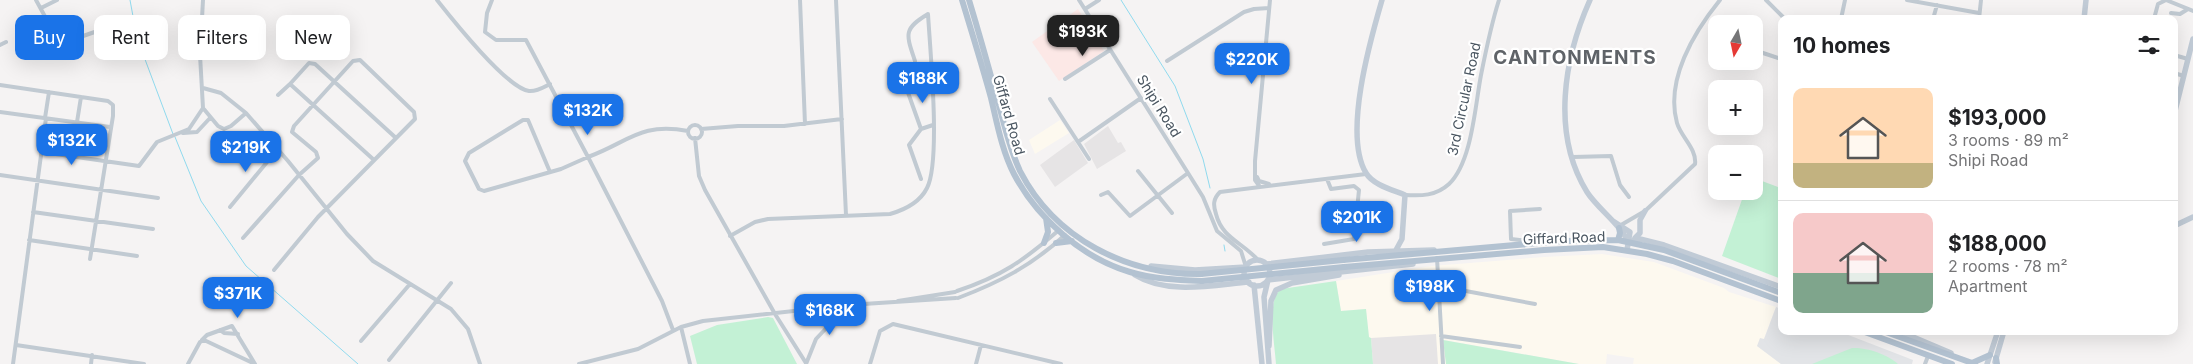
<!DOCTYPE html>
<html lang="en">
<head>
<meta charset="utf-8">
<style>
  :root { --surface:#fff; --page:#f6f6f6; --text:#202124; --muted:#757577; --line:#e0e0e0; --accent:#1a73e8 }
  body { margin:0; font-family:Inter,sans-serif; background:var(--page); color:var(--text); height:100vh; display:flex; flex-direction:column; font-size:19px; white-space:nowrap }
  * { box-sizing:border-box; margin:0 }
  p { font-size:16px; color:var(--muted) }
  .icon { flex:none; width:28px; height:28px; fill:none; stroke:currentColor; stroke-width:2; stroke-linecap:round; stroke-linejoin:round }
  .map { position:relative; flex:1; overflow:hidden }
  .side { position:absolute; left:1778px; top:15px; width:400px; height:320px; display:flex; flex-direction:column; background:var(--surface); border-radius:10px; box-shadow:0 5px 20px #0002 }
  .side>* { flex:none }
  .top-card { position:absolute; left:15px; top:15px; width:475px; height:45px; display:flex; gap:10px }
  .needle { width:32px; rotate:189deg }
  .fabs { position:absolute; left:1708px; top:15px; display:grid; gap:10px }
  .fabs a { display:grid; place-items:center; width:55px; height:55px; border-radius:10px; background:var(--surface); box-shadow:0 5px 20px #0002; font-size:25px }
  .price { position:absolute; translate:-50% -42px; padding:0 11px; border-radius:10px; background:var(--accent); color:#fff; font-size:16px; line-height:32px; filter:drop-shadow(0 1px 2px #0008) }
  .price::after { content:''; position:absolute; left:50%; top:30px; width:15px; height:11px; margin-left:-8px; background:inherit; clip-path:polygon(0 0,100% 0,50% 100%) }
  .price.on { background:#222; color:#fff }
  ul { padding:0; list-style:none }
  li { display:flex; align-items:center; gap:15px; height:125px; padding:0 15px }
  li+li { border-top:1px solid var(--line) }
  li span { display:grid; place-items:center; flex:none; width:140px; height:100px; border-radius:10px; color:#555 }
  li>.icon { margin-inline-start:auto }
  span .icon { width:60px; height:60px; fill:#fffc; stroke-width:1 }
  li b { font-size:21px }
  h2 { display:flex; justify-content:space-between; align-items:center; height:60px; padding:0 15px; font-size:21px }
  .chip { padding:0 18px; border-radius:10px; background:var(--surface); box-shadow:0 5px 20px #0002; font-size:18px; line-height:45px }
  .chip.on { background:var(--accent); color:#fff }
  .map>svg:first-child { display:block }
  .commercial { fill:#fdf9ef }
  .education { fill:#e6e4e5 }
  .medical { fill:#fce8e6 }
  .airport { fill:#e2e4e7 }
  .green { fill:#c3f1d5 }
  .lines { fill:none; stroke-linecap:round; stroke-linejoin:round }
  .stream { stroke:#90daee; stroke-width:1 }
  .street { stroke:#c1cad2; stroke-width:4 }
  .secondary { stroke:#c1cbd6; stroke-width:5.5 }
  .primary { stroke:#b3c2d1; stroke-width:6 }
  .primary-bridge { stroke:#b3c2d1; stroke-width:6 }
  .labels { text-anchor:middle; stroke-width:4.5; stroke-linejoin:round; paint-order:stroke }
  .street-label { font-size:14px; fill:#4a5661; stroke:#fff }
  .district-label { font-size:19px; font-weight:bold; letter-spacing:1px; fill:#5f6368; stroke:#fff }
</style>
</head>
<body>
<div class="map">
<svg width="2193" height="364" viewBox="0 0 2193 364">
  <rect width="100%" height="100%" fill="#f5f3f3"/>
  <path class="commercial" d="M1060 120 1069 133 1035 154 1029 140Z
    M1602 254 1654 262 1724 288 1729 292 1776 307 1764 339 1757 346 1781 364H1633L1634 358 1607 354 1606 364H1579L1444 340 1446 364H1373L1371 338H1369L1366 309 1341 311 1336 281 1432 266 1544 257Z"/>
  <path class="education" d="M1108 126 1118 143 1121 142 1126 151 1097 169 1084 144Z
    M1074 140 1088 163 1055 187 1040 165Z
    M1436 334 1438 364H1373L1371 338Z"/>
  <path class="medical" d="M1078 9 1104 51 1059 81 1032 42Z"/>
  <path class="airport" d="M1776 307 1781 309V331H1838L1913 360 1912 364H1781L1757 346 1760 338 1764 339Z"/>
  <path class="green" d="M1754 178 1781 188V279L1722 256 1745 191H1754Z
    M1336 281 1341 311 1366 309 1369 337 1371 338 1373 364H1276C1275 346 1266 299 1281 289Z
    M768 317 773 318 797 364H697L690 336 717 325Z
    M1443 340 1579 364H1446Z
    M1852 348C1865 347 1888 354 1898 364H1812Z"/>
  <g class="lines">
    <path class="stream" d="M130 0 137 38 173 134
      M1121 0 1175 86 1203 159 1210 188
      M175 137 201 201 246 266 358 364
      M1224 245 1225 251"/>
    <path class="street" d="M36 0 60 44 112 26
      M203 0 200 55 203 108 218 126 224 129 231 126 246 113
      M437 0C452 19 507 88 529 91 536 92 544 87 550 84
      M492 0 487 13 485 32 496 40H526L588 157C629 142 640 122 688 131
      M800 0 805 124
      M836 0 846 215
      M1079 0 1188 173 1130 216 1108 192 1101 195
      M1766 0 1783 17
      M1907 0 1979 13
      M41 8 57 0
      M1085 9 1099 0
      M2171 13 2180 14 2188 9
      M2155 15 2158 4 2166 0 2193 11
      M1841 19 1845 0
      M1933 19 1937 5
      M1979 19 1981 0
      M0 45 6 42
      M1760 52 1781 59
      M2174 55 2188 59
      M1167 61 1244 12 1254 9 1269 8
      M2174 73 2184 76
      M1065 79 1110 50
      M290 84 309 63 315 64 396 138
      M0 85 108 101 113 105V116L90 259
      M906 87 921 129
      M203 88 221 93 246 113 288 161 347 234 373 261 451 309 468 329 480 364
      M908 92 931 91
      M278 95 290 84 374 160
      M1050 99 1089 159
      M0 112 110 127
      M45 118 49 92
      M77 122 81 97
      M688 132a7 7 0 1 1 14 0a7 7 0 1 1-14 0Z
      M701 129 738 126H784L842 119
      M183 133 197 132 210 118
      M695 138 699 176 705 190 775 314 806 363
      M1078 142 1141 98
      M42 152 139 166 157 142 189 129 203 108
      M1573 157 1611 156 1620 185 1629 197
      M1138 171 1172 213
      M550 172 528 120H523L469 153 465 161 479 189 484 191 561 169 588 157 662 301 673 330
      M1188 173 1203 197 1217 231 1241 251 1246 267
      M0 175 158 198
      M1257 177 1259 181 1269 184
      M921 179 909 145 921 129 933 125
      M1260 187 1255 180V161L1270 0
      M1405 195C1421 196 1436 196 1449 184 1472 162 1475 106 1481 75 1486 50 1491 25 1499 0
      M230 207 277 150
      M33 212 153 229
      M1621 225 1645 211 1695 164C1697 149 1681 137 1677 123 1665 80 1694 32 1720 0
      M730 236 755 222 768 219 890 214C904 210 920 202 927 188 941 161 930 49 928 14 903 29 906 34 915 61
      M243 238 299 175 318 158 316 152 292 132 294 126 353 61 360 60 414 112 415 119 318 217 274 270
      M1511 239 1510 211 1540 209
      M1511 239 1528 241
      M29 240 137 256
      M1324 244 1354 239 1359 190 1354 186 1331 189 1327 179
      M1437 258 1443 364
      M1258 260C1242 242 1222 238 1216 214 1213 205 1213 199 1220 192L1366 174
      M1439 286 1535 304
      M957 291C1002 276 1023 261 1059 230
      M958 298C1000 282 1031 266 1065 235
      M898 301 955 292
      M681 327 690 364
      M220 330 224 333 238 334
      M1441 336 1520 347
      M202 340 207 335 232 326 255 364
      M361 341 410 284
      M16 345 144 364
      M389 360 451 283
      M13 364 46 118
      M91 364 92 355
      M188 364 200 342 204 340 255 364
      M579 364 638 349 681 327 703 321 848 305 956 298
      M806 364 816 339 847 306
      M870 364 880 331 893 324 1061 364
      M976 364 981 345
      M1925 364 1928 356"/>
    <path class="secondary" d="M1382 0C1370 41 1343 135 1366 173 1373 185 1393 190 1405 195L1402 239 1396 250
      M1590 0C1564 58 1551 134 1587 192 1597 208 1623 227 1628 242
      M2084 19 2086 0
      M2174 115 2193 39
      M1613 221 1630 232 1627 250
      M2174 226 2193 217
      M1635 238 1640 233V220L1645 211
      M1628 242 1640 239 1664 245 1781 287
      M1244 273a13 13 0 1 1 26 0a13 13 0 1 1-26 0Z
      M1267 264 1368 252 1434 250
      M1151 266 1195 270 1246 267
      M1135 275C1167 295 1213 285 1249 282
      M1254 285 1262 364
      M1899 331 1951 353
      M1269 346 1271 301 1276 290 1292 283 1339 275
      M1995 362 2004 331
      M1269 364 1264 297 1268 280 1413 264
      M1987 364 1998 331"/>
    <path class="primary" d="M962 0C972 33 982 65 991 98 997 123 1002 151 1014 174 1037 218 1082 258 1130 272 1153 279 1178 280 1202 281
      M969 0C979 33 988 65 997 98 1004 123 1009 148 1020 171 1055 239 1127 275 1201 274
      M1618 240 1620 233 1619 228
      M1044 243 1048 232 1046 218
      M1056 243 1072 241
      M1343 260 1562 241 1618 240 1664 250 1781 293
      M1344 267 1544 250 1603 247 1647 254 1673 261 1781 301
      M1862 331 1952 364
      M1883 331 1975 364
      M1996 358 1997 364
      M1972 363 1990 355"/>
    <path class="primary-bridge" d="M1201 274 1343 260
      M1202 281 1344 267"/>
  </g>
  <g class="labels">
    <g class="street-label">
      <text transform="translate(1464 99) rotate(-78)" y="5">3rd Circular Road</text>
      <text transform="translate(1159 106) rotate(58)" y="5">Shipi Road</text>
      <text transform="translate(1009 115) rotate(74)" y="5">Giffard Road</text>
      <text transform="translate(1564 238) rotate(-2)" y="5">Giffard Road</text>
    </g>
    <g class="district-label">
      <text x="1575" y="64">CANTONMENTS</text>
    </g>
  </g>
</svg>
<div class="fabs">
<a><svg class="needle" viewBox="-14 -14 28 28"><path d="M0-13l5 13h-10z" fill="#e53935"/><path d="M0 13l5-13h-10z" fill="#757577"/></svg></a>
<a>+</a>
<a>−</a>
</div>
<b class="price on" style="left:1083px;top:57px">$193K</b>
<b class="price" style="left:1252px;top:85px">$220K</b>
<b class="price" style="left:923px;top:104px">$188K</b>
<b class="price" style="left:588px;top:136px">$132K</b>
<b class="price" style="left:72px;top:166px">$132K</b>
<b class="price" style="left:246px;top:173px">$219K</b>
<b class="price" style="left:1357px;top:243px">$201K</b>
<b class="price" style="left:1430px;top:312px">$198K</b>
<b class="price" style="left:238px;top:319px">$371K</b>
<b class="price" style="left:830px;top:336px">$168K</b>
<div class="top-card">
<a class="chip on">Buy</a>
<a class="chip">Rent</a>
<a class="chip">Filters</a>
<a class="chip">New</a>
</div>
<section class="side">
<h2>10 homes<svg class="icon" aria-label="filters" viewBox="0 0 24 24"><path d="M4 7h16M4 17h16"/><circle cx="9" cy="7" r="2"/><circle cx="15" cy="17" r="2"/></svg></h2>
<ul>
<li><span style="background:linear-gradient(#ffd9b3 75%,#c2b280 0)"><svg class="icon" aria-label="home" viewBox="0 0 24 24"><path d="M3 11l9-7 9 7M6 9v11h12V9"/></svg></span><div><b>$193,000</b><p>3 rooms · 89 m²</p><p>Shipi Road</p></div></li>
<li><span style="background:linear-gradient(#f6c9c9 60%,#7fa58c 0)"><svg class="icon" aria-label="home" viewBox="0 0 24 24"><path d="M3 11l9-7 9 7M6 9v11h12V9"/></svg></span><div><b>$188,000</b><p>2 rooms · 78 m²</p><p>Apartment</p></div></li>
</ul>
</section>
</div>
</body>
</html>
